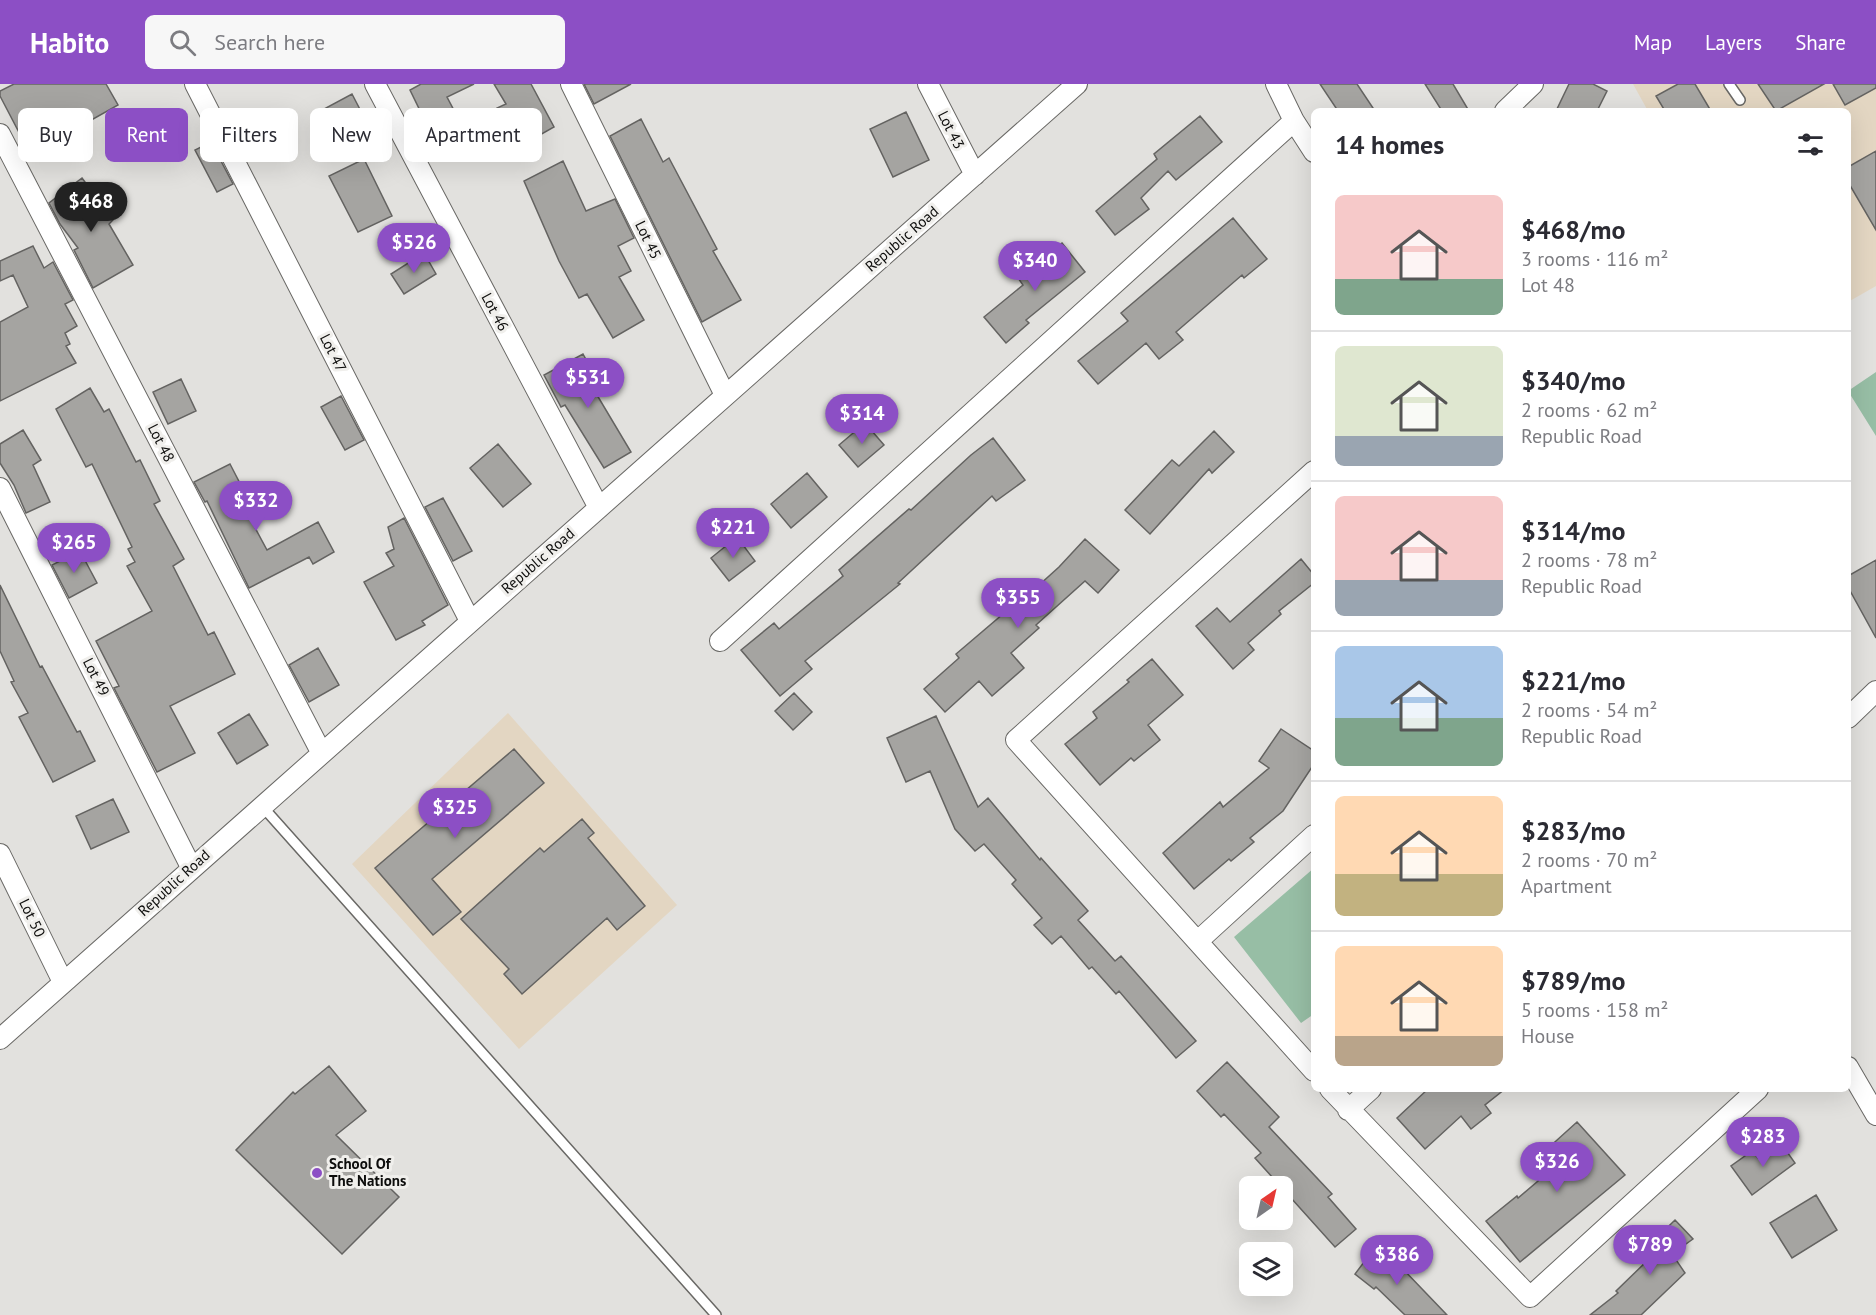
<!DOCTYPE html>
<html lang="en">
<head>
<meta charset="utf-8">
<style>
  :root { --surface:#fff; --page:#f7f7f7; --text:#2b2b33; --muted:#7c7c81; --line:#e1e1e2; --accent:#8c4fc5 }
  body { margin:0; font-family:"PT Sans",sans-serif; background:var(--page); color:var(--text); height:100vh; display:flex; flex-direction:column; font-size:22px; white-space:nowrap }
  * { box-sizing:border-box; margin:0 }
  p { font-size:20px; color:var(--muted) }
  .icon { flex:none; width:33px; height:33px; fill:none; stroke:currentColor; stroke-width:2; stroke-linecap:round; stroke-linejoin:round }
  .map { position:relative; flex:1; overflow:hidden }
  .details { position:absolute; left:1311px; top:24px; width:540px; height:984px; display:flex; flex-direction:column; background:var(--surface); border-radius:9px; box-shadow:0 6px 24px #0002 }
  .details>* { flex:none }
  .banner { position:absolute; left:18px; top:24px; width:570px; height:54px; display:flex; gap:12px }
  .needle { width:39px; rotate:34deg }
  .buttons { position:absolute; left:1239px; top:1092px; display:grid; gap:12px }
  .buttons a { display:grid; place-items:center; width:54px; height:54px; border-radius:9px; background:var(--surface); box-shadow:0 6px 24px #0002; font-size:30px }
  .price { position:absolute; translate:-50% -51px; padding:0 14px; border-radius:21px; background:var(--accent); color:#fff; font-size:20px; line-height:39px; filter:drop-shadow(0 2px 3px #0008) }
  .price::after { content:''; position:absolute; left:50%; top:36px; width:18px; height:14px; margin-left:-9px; background:inherit; clip-path:polygon(0 0,100% 0,50% 100%) }
  .price.on { background:#222; color:#fff }
  ul { padding:0; list-style:none }
  li { display:flex; align-items:center; gap:18px; height:150px; padding:0 24px }
  li+li { border-top:2px solid var(--line) }
  li span { display:grid; place-items:center; flex:none; width:168px; height:120px; border-radius:9px; color:#555 }
  li>.icon { margin-inline-start:auto }
  span .icon { width:72px; height:72px; fill:#fffc; stroke-width:1 }
  li b { font-size:26px }
  h2 { display:flex; justify-content:space-between; align-items:center; height:72px; padding:0 24px; font-size:26px }
  .tag { padding:0 21px; border-radius:9px; background:var(--surface); box-shadow:0 6px 24px #0002; font-size:21px; line-height:54px }
  .tag.on { background:var(--accent); color:#fff }
  header { display:flex; align-items:center; gap:36px; box-sizing:border-box; height:84px; padding:0 30px; background:var(--accent); color:#fff }
  header strong { font-size:28px }
  nav { display:flex; gap:33px; margin-inline-start:auto; font-size:21px }
  .search { width:420px; height:54px; background:var(--page); display:flex; align-items:center; gap:15px; box-sizing:border-box; padding:0 21px; border-radius:9px; color:var(--muted); font-size:22px }
  .map>svg:first-child { display:block }
  .education { fill:#e3d6c2 }
  .green { fill:#97bea5 }
  .building { fill:#a5a4a1; stroke:#646361; stroke-width:1.5 }
  .lines { fill:none; stroke-linecap:round; stroke-linejoin:round }
  .service-casing { stroke:#696865; stroke-width:12 }
  .minor-casing { stroke:#696865; stroke-width:22 }
  .service { stroke:#fff; stroke-width:9 }
  .minor { stroke:#fff; stroke-width:20 }
  .poi-dot { fill:#8c4fc5; stroke:#f0efec; stroke-width:2 }
  .labels { text-anchor:middle; stroke-width:6; stroke-linejoin:round; paint-order:stroke }
  .street-label { font-size:15px; fill:#0d0d0c; stroke:#f0efec }
  .poi-label { font-size:15px; font-weight:bold; fill:#0d0d0c; stroke:#f0efec; text-anchor:start }
</style>
</head>
<body>
<header>
<strong>Habito</strong>
<div class="search"><svg class="icon" aria-label="search" viewBox="0 0 24 24"><circle cx="10" cy="10" r="6"/><path d="M15 15l6 6"/></svg>Search here</div>
<nav><a>Map</a><a>Layers</a><a>Share</a></nav>
</header>
<div class="map">
<svg width="1876" height="1231" viewBox="0 0 1876 1231">
  <rect width="100%" height="100%" fill="#e2e1de"/>
  <path class="education" d="M1633 0H1876V202L1848 218V27H1648Z
    M508 629 677 821 519 965 352 780Z"/>
  <path class="green" d="M1876 288V352L1848 307Z
    M1314 784V930L1301 939 1234 853Z"/>
  <path class="building" d="M14 0H106L118 21 72 47 64 35 23 56 0 12V7Z
    M421 0H474L447 13 467 51 434 68 421 42 426 39 410 6Z
    M494 0H531L554 43 517 64 497 24 506 20Z
    M584 0H631L594 20Z
    M1320 0H1357L1375 27H1338Z
    M1425 0H1453L1469 27H1442Z
    M1569 0H1593L1607 7 1597 27H1556Z
    M1678 0H1695L1711 27H1665L1656 12Z
    M1758 0H1824L1776 27Z
    M1833 0H1876V4L1845 21Z
    M352 10 367 39 339 54 324 25Z
    M906 28 929 76 893 93 870 45Z
    M1200 32 1222 58 1176 96 1168 87 1141 114 1149 125 1115 151 1096 127 1157 75 1154 70Z
    M641 35 663 78 669 74 717 165 713 167 741 216 702 238 610 52Z
    M211 58 233 100 217 108 195 66Z
    M1876 67V146L1848 98V83Z
    M364 75 392 132 358 148 329 92Z
    M563 77 586 127 615 115 634 154 618 162 631 187 619 193 644 236 613 254 587 210 579 214 559 177 524 97Z
    M82 94 113 136 109 140 133 181 93 204 74 166 78 164 60 140 49 119Z
    M1233 134 1267 175 1244 194 1242 191 1176 248 1183 256 1159 275 1146 259 1098 300 1078 277 1128 237 1121 229Z
    M1062 159 1085 188 1026 236 1029 239 1006 259 984 233 1023 201 1018 194Z
    M33 162 44 184 53 178 73 216 65 220 77 242 65 249 70 260 66 262 76 279 0 317V238L28 223 13 191 0 197V177Z
    M424 169 436 190 404 210 391 190Z
    M583 270 601 303 594 306 631 368 604 384 565 321 561 323 544 291Z
    M181 295 196 327 168 340 153 308Z
    M90 304 104 328 109 325 136 378 140 376 160 417 154 420 184 475 173 482 208 551 214 548 235 590 170 622 195 669 157 688 114 604 119 602 96 557 152 527 127 482 135 478 128 465 132 463 92 380 86 383 56 325Z
    M341 312 364 356 345 366 321 323Z
    M865 339 884 361 858 383 839 361Z
    M23 346 41 376 33 381 50 418 26 429 14 401 0 379V360Z
    M1214 347 1234 368 1212 389 1209 385 1150 450 1125 426 1172 376 1179 382Z
    M993 354 1025 396 996 417 992 412 898 499 900 500 805 577 812 585 780 612 741 566 774 539 779 545 843 492 839 486 909 425 911 426 971 371Z
    M498 360 531 400 503 423 470 384Z
    M230 380 247 413 240 416 267 466 318 438 334 468 313 480 309 473 249 504 207 417 205 418 194 398Z
    M807 389 827 413 791 444 771 420Z
    M443 414 472 467 453 477 425 423Z
    M404 434 448 521 422 537 425 541 396 556 364 498 394 482 386 469 394 465 388 443Z
    M737 453 755 477 729 497 711 474Z
    M1085 455 1119 486 1098 509 1085 497 1036 541 1039 544 1011 569 1024 584 992 612 979 597 945 628 924 605 959 574 956 570 1016 519 1018 520 1059 483Z
    M80 467 97 499 69 514 52 481Z
    M1301 475 1314 491V499L1279 527 1281 530 1248 559 1254 566 1233 585 1196 542 1217 524 1230 538Z
    M1876 476V554L1848 503V492Z
    M0 501 40 583 42 582 77 648 80 647 95 677 53 698 19 633 28 629 11 598 14 597 0 567Z
    M318 564 339 601 309 618 289 581Z
    M1152 575 1183 611 1148 641 1160 656 1134 677 1131 674 1100 701 1065 660 1097 634 1093 628 1129 598 1127 596Z
    M794 609 812 628 793 646 775 627Z
    M249 630 268 661 237 680 218 649Z
    M936 632 978 723 988 714 1040 776 1041 774 1088 827 1078 836 1115 877 1121 872 1196 957 1176 974 1119 907 1116 910 1092 883 1089 885 1061 852 1052 860 1034 841 1042 834 1012 800 1016 796 984 760 975 767 955 745 930 687 906 698 887 654Z
    M1281 645 1314 667V680L1283 727 1250 754 1254 758 1231 777 1229 775 1194 805 1163 769 1220 718 1223 723 1269 684 1259 677Z
    M514 665 544 699 432 795 461 828 433 851 375 784Z
    M113 715 129 748 91 765 76 732Z
    M582 735 594 749 588 754 645 822 617 846 607 834 522 910 504 890 509 885 461 835 540 764 544 768Z
    M1227 978 1279 1033 1269 1043 1332 1110 1328 1113 1356 1145 1335 1163 1255 1074 1261 1069 1224 1030 1221 1033 1197 1007Z
    M329 982 366 1027 336 1051 399 1113 342 1170 236 1066 293 1008 295 1010Z
    M1428 1005H1505L1485 1021 1491 1029 1471 1045 1461 1032 1425 1065 1397 1034Z
    M1577 1038 1625 1091 1520 1178 1486 1137 1517 1112 1518 1114 1558 1080 1546 1066Z
    M1780 1058 1795 1079 1752 1111 1731 1082 1752 1067 1758 1074Z
    M1816 1111 1837 1146 1792 1174 1770 1139Z
    M1675 1136 1693 1155 1672 1170 1685 1189 1641 1231H1590L1618 1209 1616 1207 1649 1175 1642 1168Z
    M1374 1165 1401 1183 1447 1231H1405L1376 1203 1374 1205 1355 1190Z"/>
  <g class="lines">
    <g class="service-casing">
      <path id="service" d="M1729 0 1740 16
        M262 722 716 1231"/>
    </g>
    <g class="minor-casing">
      <path id="minor" d="M195 0 470 537
        M375 0 599 424
        M571 0 725 311
        M928 0 975 91
        M1276 0 1294 37 1314 68
        M1505 27 1533 0
        M0 50 321 668
        M1314 387 1016 656 1314 987
        M0 404 191 783
        M720 557 1294 37
        M1848 634 1876 607
        M0 770 63 898
        M1198 857 1314 751
        M0 955 1077 0
        M1848 983 1876 1031
        M1330 1005 1530 1213 1758 1005
        M1348 1026 1371 1005"/>
    </g>
    <use href="#service" class="service"/>
    <use href="#minor" class="minor"/>
  </g>
  <circle class="poi-dot" cx="317" cy="1089" r="6"/>
  <g class="labels">
    <g class="street-label">
      <text transform="translate(951 46) rotate(63)" y="5">Lot 43</text>
      <text transform="translate(902 155) rotate(-41)" y="5">Republic Road</text>
      <text transform="translate(648 156) rotate(64)" y="5">Lot 45</text>
      <text transform="translate(495 228) rotate(62)" y="5">Lot 46</text>
      <text transform="translate(333 269) rotate(63)" y="5">Lot 47</text>
      <text transform="translate(161 359) rotate(63)" y="5">Lot 48</text>
      <text transform="translate(538 477) rotate(-41)" y="5">Republic Road</text>
      <text transform="translate(96 593) rotate(63)" y="5">Lot 49</text>
      <text transform="translate(174 799) rotate(-42)" y="5">Republic Road</text>
      <text transform="translate(32 834) rotate(64)" y="5">Lot 50</text>
    </g>
    <g class="poi-label">
      <text x="329" y="1085">School Of<tspan x="329" dy="17">The Nations</tspan></text>
    </g>
  </g>
</svg>
<div class="buttons">
<a><svg class="needle" viewBox="-14 -14 28 28"><path d="M0-13l5 13h-10z" fill="#e53935"/><path d="M0 13l5-13h-10z" fill="#7c7c81"/></svg></a>
<a><svg class="icon" aria-label="layers" viewBox="0 0 24 24"><path d="M12 4l9 5-9 5-9-5zM3 14l9 5 9-5"/></svg></a>
</div>
<b class="price on" style="left:91px;top:149px">$468</b>
<b class="price" style="left:414px;top:190px">$526</b>
<b class="price" style="left:1035px;top:208px">$340</b>
<b class="price" style="left:588px;top:325px">$531</b>
<b class="price" style="left:862px;top:361px">$314</b>
<b class="price" style="left:256px;top:448px">$332</b>
<b class="price" style="left:733px;top:475px">$221</b>
<b class="price" style="left:74px;top:490px">$265</b>
<b class="price" style="left:1018px;top:545px">$355</b>
<b class="price" style="left:455px;top:755px">$325</b>
<b class="price" style="left:1763px;top:1084px">$283</b>
<b class="price" style="left:1557px;top:1109px">$326</b>
<b class="price" style="left:1650px;top:1192px">$789</b>
<b class="price" style="left:1397px;top:1202px">$386</b>
<div class="banner">
<a class="tag">Buy</a>
<a class="tag on">Rent</a>
<a class="tag">Filters</a>
<a class="tag">New</a>
<a class="tag">Apartment</a>
</div>
<section class="details">
<h2>14 homes<svg class="icon" aria-label="filters" viewBox="0 0 24 24"><path d="M4 7h16M4 17h16"/><circle cx="9" cy="7" r="2"/><circle cx="15" cy="17" r="2"/></svg></h2>
<ul>
<li><span style="background:linear-gradient(#f6c9c9 70%,#7fa58c 0)"><svg class="icon" aria-label="home" viewBox="0 0 24 24"><path d="M3 11l9-7 9 7M6 9v11h12V9"/></svg></span><div><b>$468/mo</b><p>3 rooms · 116 m²</p><p>Lot 48</p></div></li>
<li><span style="background:linear-gradient(#dfe7d0 75%,#9aa5b1 0)"><svg class="icon" aria-label="home" viewBox="0 0 24 24"><path d="M3 11l9-7 9 7M6 9v11h12V9"/></svg></span><div><b>$340/mo</b><p>2 rooms · 62 m²</p><p>Republic Road</p></div></li>
<li><span style="background:linear-gradient(#f6c9c9 70%,#9aa5b1 0)"><svg class="icon" aria-label="home" viewBox="0 0 24 24"><path d="M3 11l9-7 9 7M6 9v11h12V9"/></svg></span><div><b>$314/mo</b><p>2 rooms · 78 m²</p><p>Republic Road</p></div></li>
<li><span style="background:linear-gradient(#a9c7e8 60%,#7fa58c 0)"><svg class="icon" aria-label="home" viewBox="0 0 24 24"><path d="M3 11l9-7 9 7M6 9v11h12V9"/></svg></span><div><b>$221/mo</b><p>2 rooms · 54 m²</p><p>Republic Road</p></div></li>
<li><span style="background:linear-gradient(#ffd9b3 65%,#c2b280 0)"><svg class="icon" aria-label="home" viewBox="0 0 24 24"><path d="M3 11l9-7 9 7M6 9v11h12V9"/></svg></span><div><b>$283/mo</b><p>2 rooms · 70 m²</p><p>Apartment</p></div></li>
<li><span style="background:linear-gradient(#ffd9b3 75%,#b9a48a 0)"><svg class="icon" aria-label="home" viewBox="0 0 24 24"><path d="M3 11l9-7 9 7M6 9v11h12V9"/></svg></span><div><b>$789/mo</b><p>5 rooms · 158 m²</p><p>House</p></div></li>
</ul>
</section>
</div>
</body>
</html>
